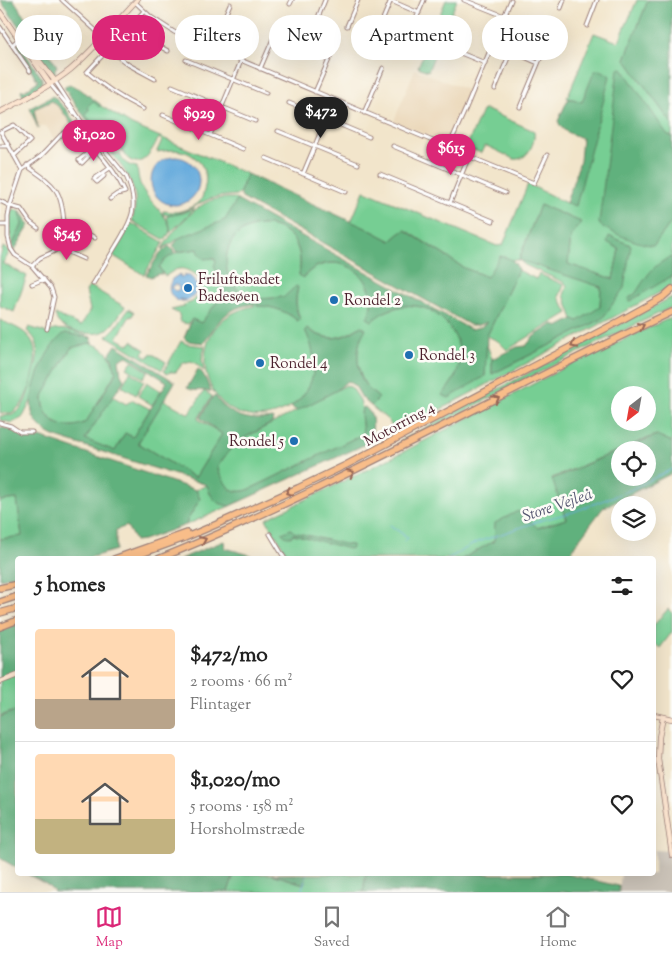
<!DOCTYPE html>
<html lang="en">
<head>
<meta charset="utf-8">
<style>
  :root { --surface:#fff; --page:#f6f6f6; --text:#222; --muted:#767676; --line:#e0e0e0; --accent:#db2777 }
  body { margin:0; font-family:"Sorts Mill Goudy",serif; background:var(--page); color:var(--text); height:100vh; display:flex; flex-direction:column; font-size:19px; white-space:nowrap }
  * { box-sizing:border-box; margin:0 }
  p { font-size:16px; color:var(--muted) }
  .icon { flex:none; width:28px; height:28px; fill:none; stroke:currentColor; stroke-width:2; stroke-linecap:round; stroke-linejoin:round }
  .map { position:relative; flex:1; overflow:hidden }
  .drawer { position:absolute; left:15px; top:556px; width:641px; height:320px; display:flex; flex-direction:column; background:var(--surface); border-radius:5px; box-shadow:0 5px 20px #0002 }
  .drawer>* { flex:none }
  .hud { position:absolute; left:15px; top:15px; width:642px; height:45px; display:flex; gap:10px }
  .needle { width:32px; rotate:211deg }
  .tools { position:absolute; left:611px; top:386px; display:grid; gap:10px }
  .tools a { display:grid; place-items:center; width:45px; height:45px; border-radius:50%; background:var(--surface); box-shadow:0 5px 20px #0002; font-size:25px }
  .price { position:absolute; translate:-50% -42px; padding:0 11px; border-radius:18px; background:var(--accent); color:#fff; font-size:16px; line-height:32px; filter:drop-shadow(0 1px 2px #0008) }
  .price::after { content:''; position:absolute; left:50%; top:30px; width:15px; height:11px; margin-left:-8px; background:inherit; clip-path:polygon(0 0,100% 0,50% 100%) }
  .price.active { background:#222; color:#fff }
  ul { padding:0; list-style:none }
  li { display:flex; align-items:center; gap:15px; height:125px; padding:0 20px }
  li+li { border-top:1px solid var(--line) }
  li span { display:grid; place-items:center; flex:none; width:140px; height:100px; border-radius:5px; color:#555 }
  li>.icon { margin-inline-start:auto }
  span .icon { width:60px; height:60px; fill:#fffc; stroke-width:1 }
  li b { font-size:21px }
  h2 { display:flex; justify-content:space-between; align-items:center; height:60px; padding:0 20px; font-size:21px }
  .tag { padding:0 18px; border-radius:22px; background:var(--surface); box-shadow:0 5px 20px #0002; font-size:18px; line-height:45px }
  .tag.active { background:var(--accent); color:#fff }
  .tab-bar { display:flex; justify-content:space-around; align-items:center; height:70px; border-top:1px solid var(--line); background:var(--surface); font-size:14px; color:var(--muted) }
  .tab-bar a { display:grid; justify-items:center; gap:2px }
  .tab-bar .active { color:var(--accent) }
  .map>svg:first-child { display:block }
  .built { fill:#ebd8ba }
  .industrial { fill:#cbc3b8 }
  .green { fill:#76ce93; stroke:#60765f; fill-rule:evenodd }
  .forest { fill:#60b17d; stroke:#556854; fill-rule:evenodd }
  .water { fill:#67acdd; stroke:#586684 }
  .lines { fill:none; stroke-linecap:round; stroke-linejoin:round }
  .stream { stroke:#67acdd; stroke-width:1 }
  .street-casing { stroke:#9e827b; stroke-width:5 }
  .secondary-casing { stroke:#9e827b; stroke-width:6 }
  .highway-casing { stroke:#9e827b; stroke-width:8 }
  .street { stroke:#fff; stroke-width:3 }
  .secondary { stroke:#fce5d0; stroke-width:4.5 }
  .highway { stroke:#f8bd89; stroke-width:5.5 }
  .oneway { stroke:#986655 }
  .poi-dot { fill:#1f6fb2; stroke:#fdfcf7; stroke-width:2 }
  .labels { text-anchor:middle; stroke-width:5; stroke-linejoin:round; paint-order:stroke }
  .poi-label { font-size:15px; fill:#4a1f2b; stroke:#fdfcf7; text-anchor:start }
  .street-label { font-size:15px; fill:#4a1f2b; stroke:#fdfcf7 }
  .water-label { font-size:16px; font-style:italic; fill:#565772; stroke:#fdfcf7 }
</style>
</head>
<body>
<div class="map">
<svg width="672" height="892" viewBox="0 0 672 892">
  <rect width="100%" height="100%" fill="#fdfcf7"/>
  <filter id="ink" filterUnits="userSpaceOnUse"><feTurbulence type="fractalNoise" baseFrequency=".02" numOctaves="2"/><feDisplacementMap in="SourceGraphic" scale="10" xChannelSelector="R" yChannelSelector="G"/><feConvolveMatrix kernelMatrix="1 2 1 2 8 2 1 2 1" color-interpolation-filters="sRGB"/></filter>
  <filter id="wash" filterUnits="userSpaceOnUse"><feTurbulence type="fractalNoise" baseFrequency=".0096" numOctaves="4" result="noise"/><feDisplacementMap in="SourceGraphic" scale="20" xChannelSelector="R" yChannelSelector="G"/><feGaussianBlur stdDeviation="1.12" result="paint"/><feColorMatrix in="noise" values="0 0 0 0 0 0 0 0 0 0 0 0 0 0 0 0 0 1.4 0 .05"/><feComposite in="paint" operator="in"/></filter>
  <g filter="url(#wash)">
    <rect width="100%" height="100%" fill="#f2e5cb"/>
    <path class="built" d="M415 69 469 91 447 143 394 121Z
      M52 101 61 109 72 125 54 139 46 126 38 127 34 109Z"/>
    <path class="industrial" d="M654 850 669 851 672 876V892H619L621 874H654Z"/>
    <path class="green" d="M446 0H457L441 39 435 36 431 46 437 49 428 71 418 67Z
      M637 0H648L625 59 672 124V137L667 134 654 245 672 221V286L396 433 388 420 371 406 379 398C374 394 368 389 365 384 358 373 356 357 359 345 361 336 363 336 361 326 342 339 327 343 307 328L305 330C308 337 312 344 314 351 325 413 239 443 211 387 204 372 203 357 208 342 215 321 233 310 254 306L255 299C241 294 229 285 227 270 217 211 311 207 299 275L303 278C308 273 312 268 319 266 343 256 372 274 371 301 371 307 370 312 368 317 385 314 398 303 416 306 444 310 466 341 458 369 455 379 449 387 442 395L449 397 485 376 486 342 492 359V374L602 319 624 287 619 249 613 279 568 264 571 236 581 222 540 205 519 259 601 287 600 308 578 321 573 319 564 295 567 286 565 283 525 265 519 260H512L505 257 487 277 480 274 464 268 406 230 399 234 391 241 370 230 351 222 364 191H365L497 246 503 245 528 184 566 203 576 205 595 72 582 102 573 99 567 98 594 33 618 42 619 41ZM298 288C295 299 296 308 300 319L298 321C286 311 273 306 257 306L258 299 275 298 281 296 283 298Z
      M93 101 99 106H101L132 125 247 174 239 194 237 195C229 196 220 196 213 198 198 202 179 219 163 214V211C167 211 170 212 174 212 182 212 195 206 200 201 203 197 204 191 205 186 209 170 197 154 181 151 173 149 165 151 157 152V151L162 140 159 138C153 147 144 169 130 160 126 158 124 152 120 148L115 151 114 146 107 141 85 115 89 109 87 106Z
      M484 110H487L534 131C536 143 527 161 514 159L487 146 484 147 481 153 468 148 467 146 469 141 482 111Z
      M90 125 112 152 115 154H120C123 163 129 166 137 167 138 176 139 185 145 193 151 203 169 217 170 229 170 233 168 236 165 240L132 221C134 213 136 205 135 197 132 172 104 145 88 126Z
      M234 198 237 200 225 220 179 238 171 244 168 245 162 249C171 233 192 208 210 201 217 198 226 198 234 198Z
      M195 208 170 233V226L167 218V216L183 213Z
      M12 209 20 211 22 225 12 246C10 234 9 221 12 209Z
      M131 223 163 242V243L144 275 112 255Z
      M3 247 10 251 4 262 2 263 27 276 14 312 0 306V257Z
      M198 249 214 258 216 261 215 266 223 286 221 297 201 323 192 319 188 324 180 322 179 314 171 310 184 307V305L192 302 196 298H199C203 288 202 276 191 272 187 270 183 268 179 269 174 269 170 274 165 276L163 274 159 267C167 252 183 251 198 249Z
      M518 270 536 279 539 274 564 285 559 297 568 313 507 350 498 341 487 336Z
      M90 286 125 307C119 315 114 325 105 331 94 337 66 332 58 322 57 320 55 316 55 314L81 326 90 310 86 291Z
      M672 297V307L587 348 401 444 400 441Z
      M128 309 134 312 132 317 130 316 117 338 129 345 132 341 145 350 143 354 148 358 151 353 166 362 162 370 107 336 116 327Z
      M672 317V442L656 435 552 478 566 519 494 541 462 559H290L266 519 401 453 575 362ZM620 395H648V422H620Z
      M0 320C21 330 38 334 35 362 34 370 31 378 30 386 33 376 40 354 37 345 36 340 32 335 27 331L29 327 45 332 46 334C58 324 78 333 91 337V338L65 333 57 340 38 373 32 399 24 415 22 418 12 423 0 420V416C20 417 25 404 30 387L22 404 12 413H0Z
      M181 341 187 344 205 346 202 359 204 371 195 363 191 361 188 363H183L176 372H170L167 374 164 371Z
      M89 343C107 347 111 356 116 372L86 422 78 426H64L57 423 51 419 46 412 44 405 43 396 71 348Z
      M132 361 148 371 143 378 127 368Z
      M130 372 144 381 136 395 122 386Z
      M147 382 161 391 152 405 138 396Z
      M346 385 352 388 360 400 362 408 361 414 363 433 359 436 248 490C230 495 224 484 218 469V466L233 445 246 437 337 390Z
      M204 391 212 396 198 419 222 434 195 478 138 443 164 400 189 414Z
      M112 396 126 404 133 400 150 409 133 437 125 433 115 451 85 440Z
      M207 485 210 494 226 505 230 506 186 525 187 521 200 499 196 490Z
      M17 499 22 536 0 539V501Z
      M668 609 672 613V632L660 648 654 643V625Z
      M17 673V710L0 716V679Z
      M234 874H272L304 884 307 874H366L363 892H228Z"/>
    <path class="forest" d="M0 0H14L57 66 55 69V74L52 73Z
      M648 0H672V124L625 59Z
      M18 43 42 78V84L23 97 21 90 22 89 24 91 38 81 16 48V46Z
      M622 68 667 134 672 137V221L654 245C643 246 609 232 600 225L599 223 618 69Z
      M598 70 603 71 610 76 576 206 566 203 580 161 582 138C571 133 563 134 558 121L568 99H573L582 102 594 72Z
      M69 84 80 89 101 105 99 107 93 101 88 106 89 109 86 115 90 121 88 122 69 95 68 92 64 88Z
      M53 96 66 109 75 123 72 125 61 109 52 101 34 109 38 129 30 108Z
      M247 174 370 230 391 241 399 234 405 230 464 268 480 274 487 277 500 256C510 258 515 260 518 270L487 336 485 376 449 398 442 395C449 387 455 379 458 369 462 356 459 342 452 331 432 300 398 298 372 321L367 318C388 277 331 242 303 278L299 275C312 208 217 210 227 270 229 285 241 294 255 299L254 304C227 307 217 322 204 343L187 341 184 338 192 319 201 323 221 297 223 286 214 266 216 261 214 258 204 259 199 254 198 249 176 252 173 246 179 238 225 220 237 200 470 329 481 327 487 322 478 325H470L242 198 240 192Z
      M540 205 581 222 571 236 568 264 613 279 619 249 607 242 609 236 631 245 624 288 602 319 492 374V359L517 347 526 346 533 337 553 324 558 327 573 319 578 321 600 307 601 287 519 260Z
      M20 211 30 225 14 251 12 246 22 225Z
      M169 246 173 250 174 254 165 260 159 267 163 274H158L151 277 146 275 160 253Z
      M672 257V276L630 301 628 300 630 297 635 294C645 279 653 263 672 257Z
      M296 286 298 287C295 298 295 309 300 319L298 321C286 311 272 306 257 306L258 299 275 298 281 296 283 298Z
      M361 326 366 329C355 344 356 368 364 383 368 389 374 394 379 398L371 406 362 398 355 386 347 381 337 390 297 411 291 407C318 386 319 359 305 330L307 328C326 343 343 340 361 326Z
      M65 333 91 338 92 343H89L71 348 43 396C42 422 64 433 86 422L116 373 112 358 109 355 116 345 175 382 138 443 195 478 222 434 200 418 212 398 215 396C229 416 248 422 273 418L272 423 246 437 233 445 218 466C218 471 219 473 222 477 229 490 233 494 248 490L359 436 363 433 361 414 362 408 365 407C367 409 369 411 371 414 374 423 373 438 366 444L230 506C215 504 211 498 207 485L59 438C48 434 38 427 33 416 25 395 47 344 65 333ZM127 356 167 382 133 437 125 433 115 451 85 439 124 380 121 375 119 360Z
      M198 369C205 373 207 384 211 391L209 392C200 388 197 393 187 388Z
      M0 427 11 430 27 439 40 437 196 490 200 499 187 521 186 525 143 540 135 541 127 526 116 530V550L85 559H18L17 575 0 579V539L22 536 17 499 0 501Z
      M657 435 672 442V473L603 508 575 545 569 559H462L494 541 495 523 518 511 538 528 566 519 552 479 620 450V478H648V450H620Z
      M291 529 294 532 344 544 352 545V548L349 549 293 534 291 537C287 537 285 537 282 533Z
      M224 541 225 548 250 555 254 558 256 559H180Z
      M17 624V673L0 679V631Z
      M17 710V868L0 858V717Z
      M27 874H234L228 892H54L46 884Z
      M272 874H307L304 884Z
      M366 874H566L619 886V892H527L516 889 514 892H363Z"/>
    <path class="water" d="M151 181a24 24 0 1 1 48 0a24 24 0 1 1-48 0Z
      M180 274V277L187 276H184V274C201 278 201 298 183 302V300H186L179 299 182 300V302C174 300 170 296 169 288H172L175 291 178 290 179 288 177 285H174L172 287H169L172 279Z"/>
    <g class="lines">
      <path class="stream" d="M390 525 408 538 404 541
        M448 559 475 543 542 520 573 512 630 490 672 469
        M301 892 307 874"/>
    </g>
  </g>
  <g filter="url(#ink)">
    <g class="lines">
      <g class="street-casing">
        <path id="street" d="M62 0 103 37
          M389 0 419 13
          M464 0 504 16
          M135 2 151 17 174 32 447 147 449 146 451 149 534 183 547 155
          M290 4 292 0
          M561 8 564 0
          M319 15 325 0
          M347 26 358 0
          M587 26 597 0
          M0 27 12 45 19 39
          M129 27 143 37 168 51
          M375 38 391 0
          M493 43 538 63
          M12 45 30 71
          M441 45 485 63
          M211 48 230 4
          M108 49 129 65 155 79
          M403 50 424 0
          M186 60 266 93
          M260 69 279 25
          M55 81 81 121 126 176C140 206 132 220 116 246 108 259 101 271 93 284
          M50 84 74 113
          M172 86 255 121
          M495 89 525 17
          M315 92 334 48
          M289 103 369 137
          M520 107 553 28
          M143 109C123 99 104 87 87 72L144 11
          M364 113 383 68
          M163 115 243 149
          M72 127C78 136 88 141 95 149 107 162 118 176 125 192L117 194 110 199
          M278 131 358 164
          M0 132 14 125 30 141 14 156
          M1 132 22 170
          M210 135 241 61
          M0 146H9
          M393 146 505 193
          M449 146 466 108 511 0
          M88 154V157L82 163 79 160 94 148
          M266 158 346 192
          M27 165 30 168C56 186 62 191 64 224 64 231 65 240 60 246 55 253 47 254 40 258 37 260 35 264 32 266
          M104 173V176L97 182 94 179 110 168
          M303 174 334 100
          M380 174 493 221
          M0 201 10 206 21 209 30 222 38 228
          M450 203 469 156
          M0 225H8
          M59 248 84 259
          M70 252 79 242 90 235 95 238
          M32 284 44 279
          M47 329 54 297 51 288 38 273 32 266 15 255 11 249 8 237V217L10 206 22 170 41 156 61 135 81 121
          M0 423 11 426 20 432H32
          M270 534 285 559"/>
      </g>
      <g class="secondary-casing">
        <path id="secondary" d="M0 12 50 84
          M24 43 30 49 55 81
          M0 112C24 100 49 87 70 70 95 49 115 23 137 0
          M0 682 18 675
          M654 715 672 719
          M663 717 659 737 658 759 672 855"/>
      </g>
      <g class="highway-casing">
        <path id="highway" d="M114 559 187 533
          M127 559 182 539 215 525 298 488 346 465 616 323 663 297 672 289
          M158 559C336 488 499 392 672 312
          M0 588 18 584
          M0 602 18 596
          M0 613 18 608
          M0 627 18 620"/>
      </g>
      <use href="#street" class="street"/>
      <use href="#secondary" class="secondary"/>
      <use href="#highway" class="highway"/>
    </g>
    <defs><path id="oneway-chevron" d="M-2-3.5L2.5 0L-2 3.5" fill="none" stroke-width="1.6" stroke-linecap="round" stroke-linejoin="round" transform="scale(1.25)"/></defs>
    <g class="oneway">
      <use href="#oneway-chevron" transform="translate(641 326) rotate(-25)"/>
      <use href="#oneway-chevron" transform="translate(574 345) rotate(152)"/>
      <use href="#oneway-chevron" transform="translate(496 399) rotate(-27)"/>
      <use href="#oneway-chevron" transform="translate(351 473) rotate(-26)"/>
      <use href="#oneway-chevron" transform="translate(289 492) rotate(156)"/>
      <use href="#oneway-chevron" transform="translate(203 540) rotate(-23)"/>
    </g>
  </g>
  <g class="poi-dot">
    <circle cx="188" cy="288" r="5"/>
    <circle cx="334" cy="300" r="5"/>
    <circle cx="409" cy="355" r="5"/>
    <circle cx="260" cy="363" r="5"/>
    <circle cx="294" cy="441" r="5"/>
  </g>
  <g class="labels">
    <g class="poi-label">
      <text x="198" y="284">Friluftsbadet<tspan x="198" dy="17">Badesøen</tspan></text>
      <text x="344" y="305">Rondel 2</text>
      <text x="419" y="360">Rondel 3</text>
      <text x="270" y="368">Rondel 4</text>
      <text x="284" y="446" text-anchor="end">Rondel 5</text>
    </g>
    <g class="street-label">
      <text transform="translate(399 424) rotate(-28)" y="5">Motorring 4</text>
    </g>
    <g class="water-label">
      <text transform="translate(557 504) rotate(-19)" y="6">Store Vejleå</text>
    </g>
  </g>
</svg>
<div class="tools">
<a><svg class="needle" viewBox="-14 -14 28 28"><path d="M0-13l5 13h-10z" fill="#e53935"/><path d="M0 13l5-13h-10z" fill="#767676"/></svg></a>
<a><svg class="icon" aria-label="locate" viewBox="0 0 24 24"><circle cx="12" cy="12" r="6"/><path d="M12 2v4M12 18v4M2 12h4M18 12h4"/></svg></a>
<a><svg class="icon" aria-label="layers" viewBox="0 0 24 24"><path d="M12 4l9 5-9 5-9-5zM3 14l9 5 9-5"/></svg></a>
</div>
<b class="price active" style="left:321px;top:139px">$472</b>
<b class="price" style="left:199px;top:141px">$929</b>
<b class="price" style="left:94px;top:162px">$1,020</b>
<b class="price" style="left:451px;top:176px">$615</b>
<b class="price" style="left:67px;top:261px">$545</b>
<div class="hud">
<a class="tag">Buy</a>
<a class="tag active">Rent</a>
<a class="tag">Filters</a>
<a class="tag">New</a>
<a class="tag">Apartment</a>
<a class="tag">House</a>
</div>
<section class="drawer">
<h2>5 homes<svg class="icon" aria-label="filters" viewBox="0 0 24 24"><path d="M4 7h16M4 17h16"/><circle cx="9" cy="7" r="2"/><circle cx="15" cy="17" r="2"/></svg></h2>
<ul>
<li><span style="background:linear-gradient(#ffd9b3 70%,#b9a48a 0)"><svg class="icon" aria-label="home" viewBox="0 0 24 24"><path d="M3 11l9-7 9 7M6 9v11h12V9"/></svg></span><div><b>$472/mo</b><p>2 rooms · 66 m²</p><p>Flintager</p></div><svg class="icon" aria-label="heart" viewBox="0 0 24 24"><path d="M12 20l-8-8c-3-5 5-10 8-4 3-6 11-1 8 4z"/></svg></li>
<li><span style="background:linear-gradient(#ffd9b3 65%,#c2b280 0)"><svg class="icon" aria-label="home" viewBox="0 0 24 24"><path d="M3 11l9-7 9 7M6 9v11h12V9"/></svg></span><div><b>$1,020/mo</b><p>5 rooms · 158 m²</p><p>Horsholmstræde</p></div><svg class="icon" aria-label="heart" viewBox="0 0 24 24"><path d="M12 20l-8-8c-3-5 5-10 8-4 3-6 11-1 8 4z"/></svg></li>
</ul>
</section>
</div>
<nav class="tab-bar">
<a class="active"><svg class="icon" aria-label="map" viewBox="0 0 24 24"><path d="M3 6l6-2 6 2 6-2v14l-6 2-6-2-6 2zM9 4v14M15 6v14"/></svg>Map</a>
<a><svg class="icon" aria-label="saved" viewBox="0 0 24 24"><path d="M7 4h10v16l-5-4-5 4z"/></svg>Saved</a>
<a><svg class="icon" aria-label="home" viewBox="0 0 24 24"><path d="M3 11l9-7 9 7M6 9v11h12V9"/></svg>Home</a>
</nav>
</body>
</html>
